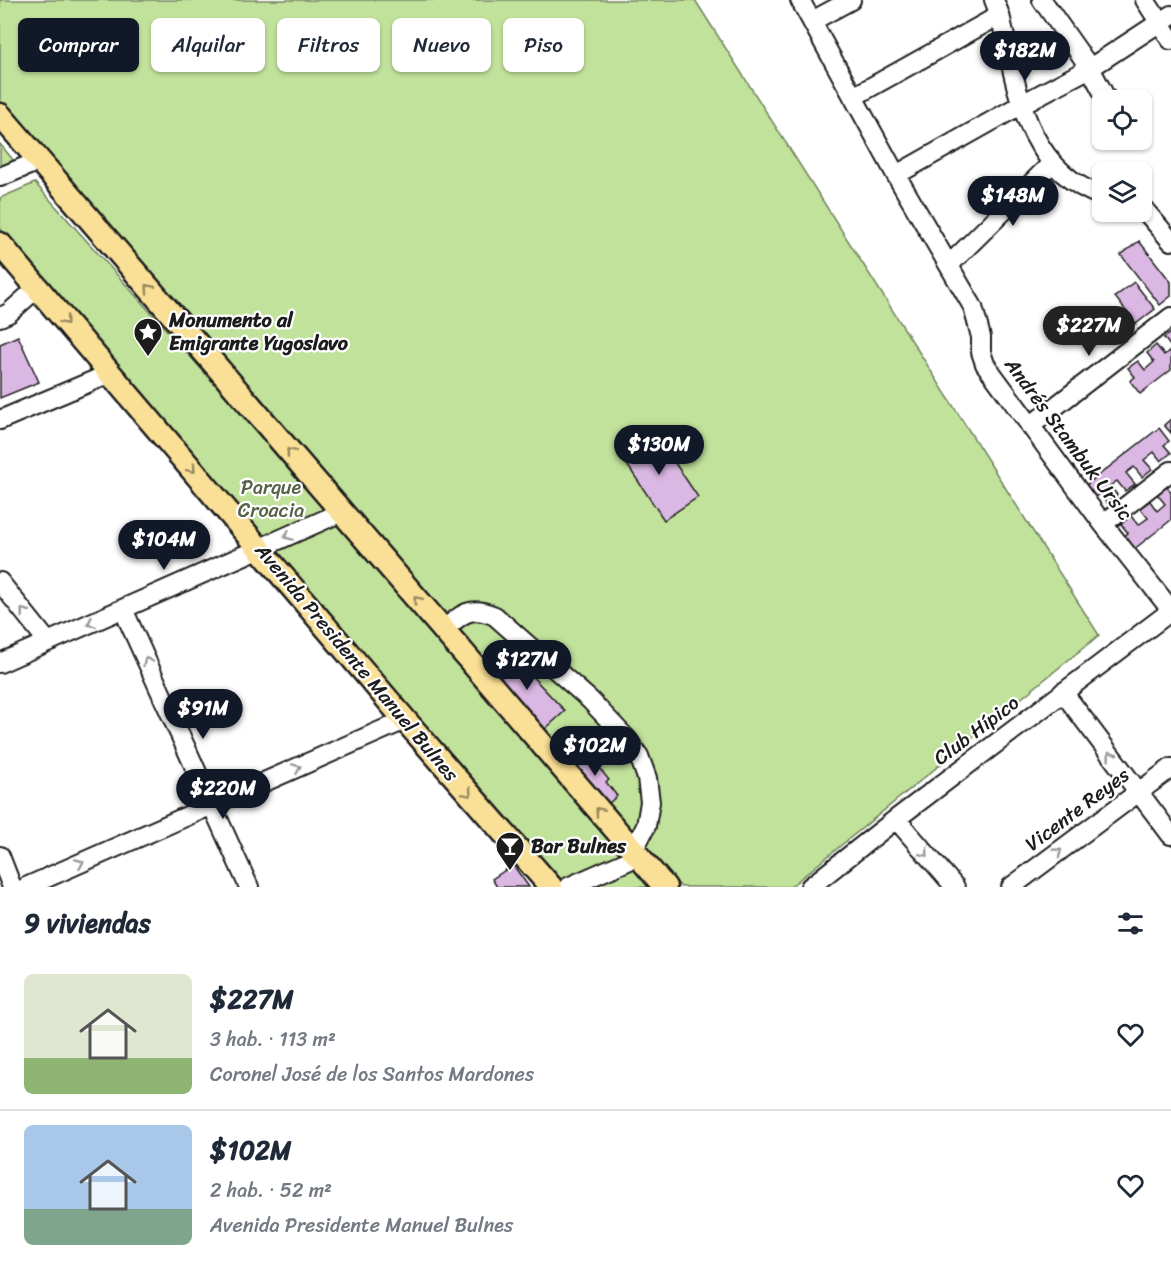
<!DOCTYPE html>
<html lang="es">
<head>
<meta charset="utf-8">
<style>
  :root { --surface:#fff; --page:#f6f6f7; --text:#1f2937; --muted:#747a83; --line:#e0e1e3; --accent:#111827 }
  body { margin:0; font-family:Sriracha,sans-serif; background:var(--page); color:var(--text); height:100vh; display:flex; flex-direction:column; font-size:22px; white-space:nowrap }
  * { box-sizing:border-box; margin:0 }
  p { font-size:20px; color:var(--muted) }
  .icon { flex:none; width:33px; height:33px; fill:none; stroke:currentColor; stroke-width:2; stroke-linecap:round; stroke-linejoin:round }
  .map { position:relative; height:887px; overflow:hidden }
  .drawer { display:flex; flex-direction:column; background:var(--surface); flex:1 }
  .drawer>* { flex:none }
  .guide { position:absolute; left:18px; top:18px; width:600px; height:54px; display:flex; gap:12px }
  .controls { position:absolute; left:1092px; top:90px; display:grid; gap:12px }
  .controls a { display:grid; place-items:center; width:60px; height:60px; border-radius:9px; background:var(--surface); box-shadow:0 2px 4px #0004; font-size:30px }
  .price { position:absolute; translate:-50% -51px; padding:0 14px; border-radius:21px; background:var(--accent); color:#fff; font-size:20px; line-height:39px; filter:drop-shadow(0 2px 3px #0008) }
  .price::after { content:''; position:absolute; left:50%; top:36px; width:18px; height:14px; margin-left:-9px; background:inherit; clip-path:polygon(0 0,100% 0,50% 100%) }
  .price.active { background:#222; color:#fff }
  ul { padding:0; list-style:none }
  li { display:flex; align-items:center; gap:18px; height:150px; padding:0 24px }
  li+li { border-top:2px solid var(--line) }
  li span { display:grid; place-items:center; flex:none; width:168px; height:120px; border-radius:9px; color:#555 }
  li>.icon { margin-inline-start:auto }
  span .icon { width:72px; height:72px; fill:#fffc; stroke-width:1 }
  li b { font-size:26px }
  h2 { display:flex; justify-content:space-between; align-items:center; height:72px; padding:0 24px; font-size:26px }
  .chip { padding:0 21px; border-radius:9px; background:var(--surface); box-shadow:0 2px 4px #0004; font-size:21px; line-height:54px }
  .chip.active { background:var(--accent); color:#fff }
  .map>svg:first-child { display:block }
  .green { fill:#c1e29b; stroke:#6e7f5c; stroke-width:1.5 }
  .building { fill:#dbb8e3; stroke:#1c1c1c; stroke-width:1.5 }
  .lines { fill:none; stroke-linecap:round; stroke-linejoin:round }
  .minor-casing { stroke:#1c1c1c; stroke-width:22 }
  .major-casing { stroke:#1c1c1c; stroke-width:27 }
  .minor { stroke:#fff; stroke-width:18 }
  .major { stroke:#fadf96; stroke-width:22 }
  .oneway { stroke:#96875f }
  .oneway2 { stroke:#999 }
  .labels { text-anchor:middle; stroke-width:4.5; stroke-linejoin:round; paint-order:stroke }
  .poi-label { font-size:20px; font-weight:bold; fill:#1c1c1c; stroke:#fff; text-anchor:start }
  .street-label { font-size:20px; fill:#1c1c1c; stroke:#fff }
  .park-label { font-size:20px; fill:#566148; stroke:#fff }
</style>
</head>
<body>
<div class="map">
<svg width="1171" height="887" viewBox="0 0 1171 887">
  <rect width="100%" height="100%" fill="#fff"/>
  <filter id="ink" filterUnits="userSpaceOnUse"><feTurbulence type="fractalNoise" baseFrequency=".0167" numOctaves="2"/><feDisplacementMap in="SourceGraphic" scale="12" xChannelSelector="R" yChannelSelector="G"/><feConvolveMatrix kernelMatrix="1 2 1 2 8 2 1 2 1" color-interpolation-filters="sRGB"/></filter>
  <g filter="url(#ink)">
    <path class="green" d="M0 0H695L1099 635 790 887H681L213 350 0 101Z
      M0 144 14 161 0 167Z
      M35 183 329 512 261 542 0 228V198Z
      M338 522 653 887H562L271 551Z"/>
    <path class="building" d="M1139 241 1171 282V296L1160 305 1121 255Z
      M1134 282 1155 309 1136 324 1115 297Z
      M1171 333V347L1164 338Z
      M18 336 39 382 0 398V344Z
      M1156 345 1164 355 1171 350V370L1140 394 1130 381 1135 377 1128 368 1138 361 1145 370 1154 362 1147 353Z
      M1171 419V433L1164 425Z
      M1159 428 1169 441 1164 445 1171 453 1161 461 1154 452 1144 460 1152 469 1142 477 1134 467 1126 473 1135 484 1125 491 1117 481 1110 486 1117 495 1107 503 1100 493 1094 498 1085 486Z
      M654 432 698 497 664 520 620 454Z
      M1167 487 1171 492V520L1133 550 1123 537 1128 533 1121 524 1131 516 1138 525 1148 518 1140 508 1150 501 1157 511 1165 504 1157 494Z
      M501 651 522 673 525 669 565 711 544 730 487 665Z
      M587 753 609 780 606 782 617 796 608 804 573 764Z
      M513 865 529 887H497L492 879Z"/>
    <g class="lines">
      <g class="minor-casing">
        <path id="minor" d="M800 0 896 175 973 307 981 337V352L985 364 1103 524 1171 610
          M994 0 1000 15C1017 85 1023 168 1102 196
          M1042 0 1090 68 1107 100
          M1145 0 1171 40
          M812 21 851 0
          M853 97 1000 15
          M896 175 1022 104 1090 68 1171 15
          M0 177 39 161
          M1142 207 1171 241
          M949 265 1052 163
          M0 317 9 313 37 288
          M0 420 109 374
          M1030 426 1171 317
          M1103 524 1171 471
          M0 582 48 642
          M123 609 249 887
          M444 630C461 614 471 605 495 616L590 700 625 737 639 756 647 778 650 802 646 826 633 851
          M0 663 342 512
          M1063 692 1171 835
          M896 819 955 887
          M0 856 12 887
          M26 887 405 720
          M568 887 639 856
          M810 887 896 819 1171 611
          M1011 887 1171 768"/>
      </g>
      <g class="major-casing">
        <path id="major" d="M0 115 665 887
          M0 244 405 720 551 887"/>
      </g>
      <use href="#minor" class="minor"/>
      <use href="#major" class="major"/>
    </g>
    <defs><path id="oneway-chevron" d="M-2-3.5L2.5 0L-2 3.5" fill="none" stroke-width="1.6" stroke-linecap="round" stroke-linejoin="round" transform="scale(1.5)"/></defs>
    <g class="oneway">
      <use href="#oneway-chevron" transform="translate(149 288) rotate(-131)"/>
      <use href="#oneway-chevron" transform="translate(65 321) rotate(50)"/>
      <use href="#oneway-chevron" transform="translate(290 452) rotate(-131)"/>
      <use href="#oneway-chevron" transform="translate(192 469) rotate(49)"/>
      <use href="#oneway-chevron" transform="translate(417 600) rotate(-131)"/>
      <use href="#oneway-chevron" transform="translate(468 793) rotate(49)"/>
      <use href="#oneway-chevron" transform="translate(599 811) rotate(-131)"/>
    </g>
    <g class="oneway2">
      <use href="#oneway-chevron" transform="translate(288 536) rotate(156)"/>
      <use href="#oneway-chevron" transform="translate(24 612) rotate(-129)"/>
      <use href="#oneway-chevron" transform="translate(91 623) rotate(156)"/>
      <use href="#oneway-chevron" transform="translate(147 661) rotate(-115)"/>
      <use href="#oneway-chevron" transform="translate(1111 755) rotate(-127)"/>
      <use href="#oneway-chevron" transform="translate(297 768) rotate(-24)"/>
      <use href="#oneway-chevron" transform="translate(1058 852) rotate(-37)"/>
      <use href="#oneway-chevron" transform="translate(925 853) rotate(49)"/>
      <use href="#oneway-chevron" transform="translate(80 863) rotate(-24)"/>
    </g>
  </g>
  <defs>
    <g id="sight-pin" transform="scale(1.5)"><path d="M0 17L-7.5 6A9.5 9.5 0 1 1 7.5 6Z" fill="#1c1c1c" stroke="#fff"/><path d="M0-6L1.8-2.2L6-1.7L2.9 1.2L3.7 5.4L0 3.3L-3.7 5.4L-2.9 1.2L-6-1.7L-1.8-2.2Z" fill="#fff"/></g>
    <g id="bar-pin" transform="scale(1.5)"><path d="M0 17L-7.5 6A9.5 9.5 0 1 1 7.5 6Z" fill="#1c1c1c" stroke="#fff"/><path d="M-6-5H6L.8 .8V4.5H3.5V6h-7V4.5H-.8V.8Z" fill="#fff"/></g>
  </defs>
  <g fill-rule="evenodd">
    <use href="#sight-pin" x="148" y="332"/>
    <use href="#bar-pin" x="510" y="846"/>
  </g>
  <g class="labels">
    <g class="poi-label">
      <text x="169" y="327">Monumento al<tspan x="169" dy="23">Emigrante Yugoslavo</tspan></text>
      <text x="531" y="853">Bar Bulnes</text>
    </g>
    <g class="street-label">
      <text transform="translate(1069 439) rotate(53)" y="7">Andrés Stambuk Ursic</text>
      <text transform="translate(357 662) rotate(50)" y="7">Avenida Presidente Manuel Bulnes</text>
      <text transform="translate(976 730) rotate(-37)" y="7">Club Hípico</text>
      <text transform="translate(1077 809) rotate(-37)" y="7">Vicente Reyes</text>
    </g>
    <g class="park-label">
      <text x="271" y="494">Parque<tspan x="271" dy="23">Croacia</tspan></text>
    </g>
  </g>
</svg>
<div class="controls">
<a><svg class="icon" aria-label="locate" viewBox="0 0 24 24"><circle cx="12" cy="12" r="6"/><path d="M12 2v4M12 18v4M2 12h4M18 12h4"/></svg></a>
<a><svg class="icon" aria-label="layers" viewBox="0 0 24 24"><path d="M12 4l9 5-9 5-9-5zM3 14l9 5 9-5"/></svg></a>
</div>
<b class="price" style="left:1025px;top:82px">$182M</b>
<b class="price" style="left:1013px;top:227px">$148M</b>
<b class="price active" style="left:1089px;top:357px">$227M</b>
<b class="price" style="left:659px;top:476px">$130M</b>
<b class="price" style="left:164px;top:571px">$104M</b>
<b class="price" style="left:527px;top:691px">$127M</b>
<b class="price" style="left:203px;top:740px">$91M</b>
<b class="price" style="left:595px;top:777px">$102M</b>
<b class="price" style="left:223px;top:820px">$220M</b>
<div class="guide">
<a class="chip active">Comprar</a>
<a class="chip">Alquilar</a>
<a class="chip">Filtros</a>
<a class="chip">Nuevo</a>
<a class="chip">Piso</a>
</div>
</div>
<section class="drawer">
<h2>9 viviendas<svg class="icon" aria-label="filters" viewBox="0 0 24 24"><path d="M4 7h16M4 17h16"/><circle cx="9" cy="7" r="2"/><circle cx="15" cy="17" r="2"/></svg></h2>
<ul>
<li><span style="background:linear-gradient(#dfe7d0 70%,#8fb573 0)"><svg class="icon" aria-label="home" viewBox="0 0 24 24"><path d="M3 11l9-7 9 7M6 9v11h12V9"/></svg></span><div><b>$227M</b><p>3 hab. · 113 m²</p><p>Coronel José de los Santos Mardones</p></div><svg class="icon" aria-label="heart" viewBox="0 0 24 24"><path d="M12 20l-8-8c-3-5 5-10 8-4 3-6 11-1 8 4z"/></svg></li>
<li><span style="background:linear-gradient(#a9c7e8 70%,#7fa58c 0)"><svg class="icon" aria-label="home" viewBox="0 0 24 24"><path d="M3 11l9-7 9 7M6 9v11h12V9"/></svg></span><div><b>$102M</b><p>2 hab. · 52 m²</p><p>Avenida Presidente Manuel Bulnes</p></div><svg class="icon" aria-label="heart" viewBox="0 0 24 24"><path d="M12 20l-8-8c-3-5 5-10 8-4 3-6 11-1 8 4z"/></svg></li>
</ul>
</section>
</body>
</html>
